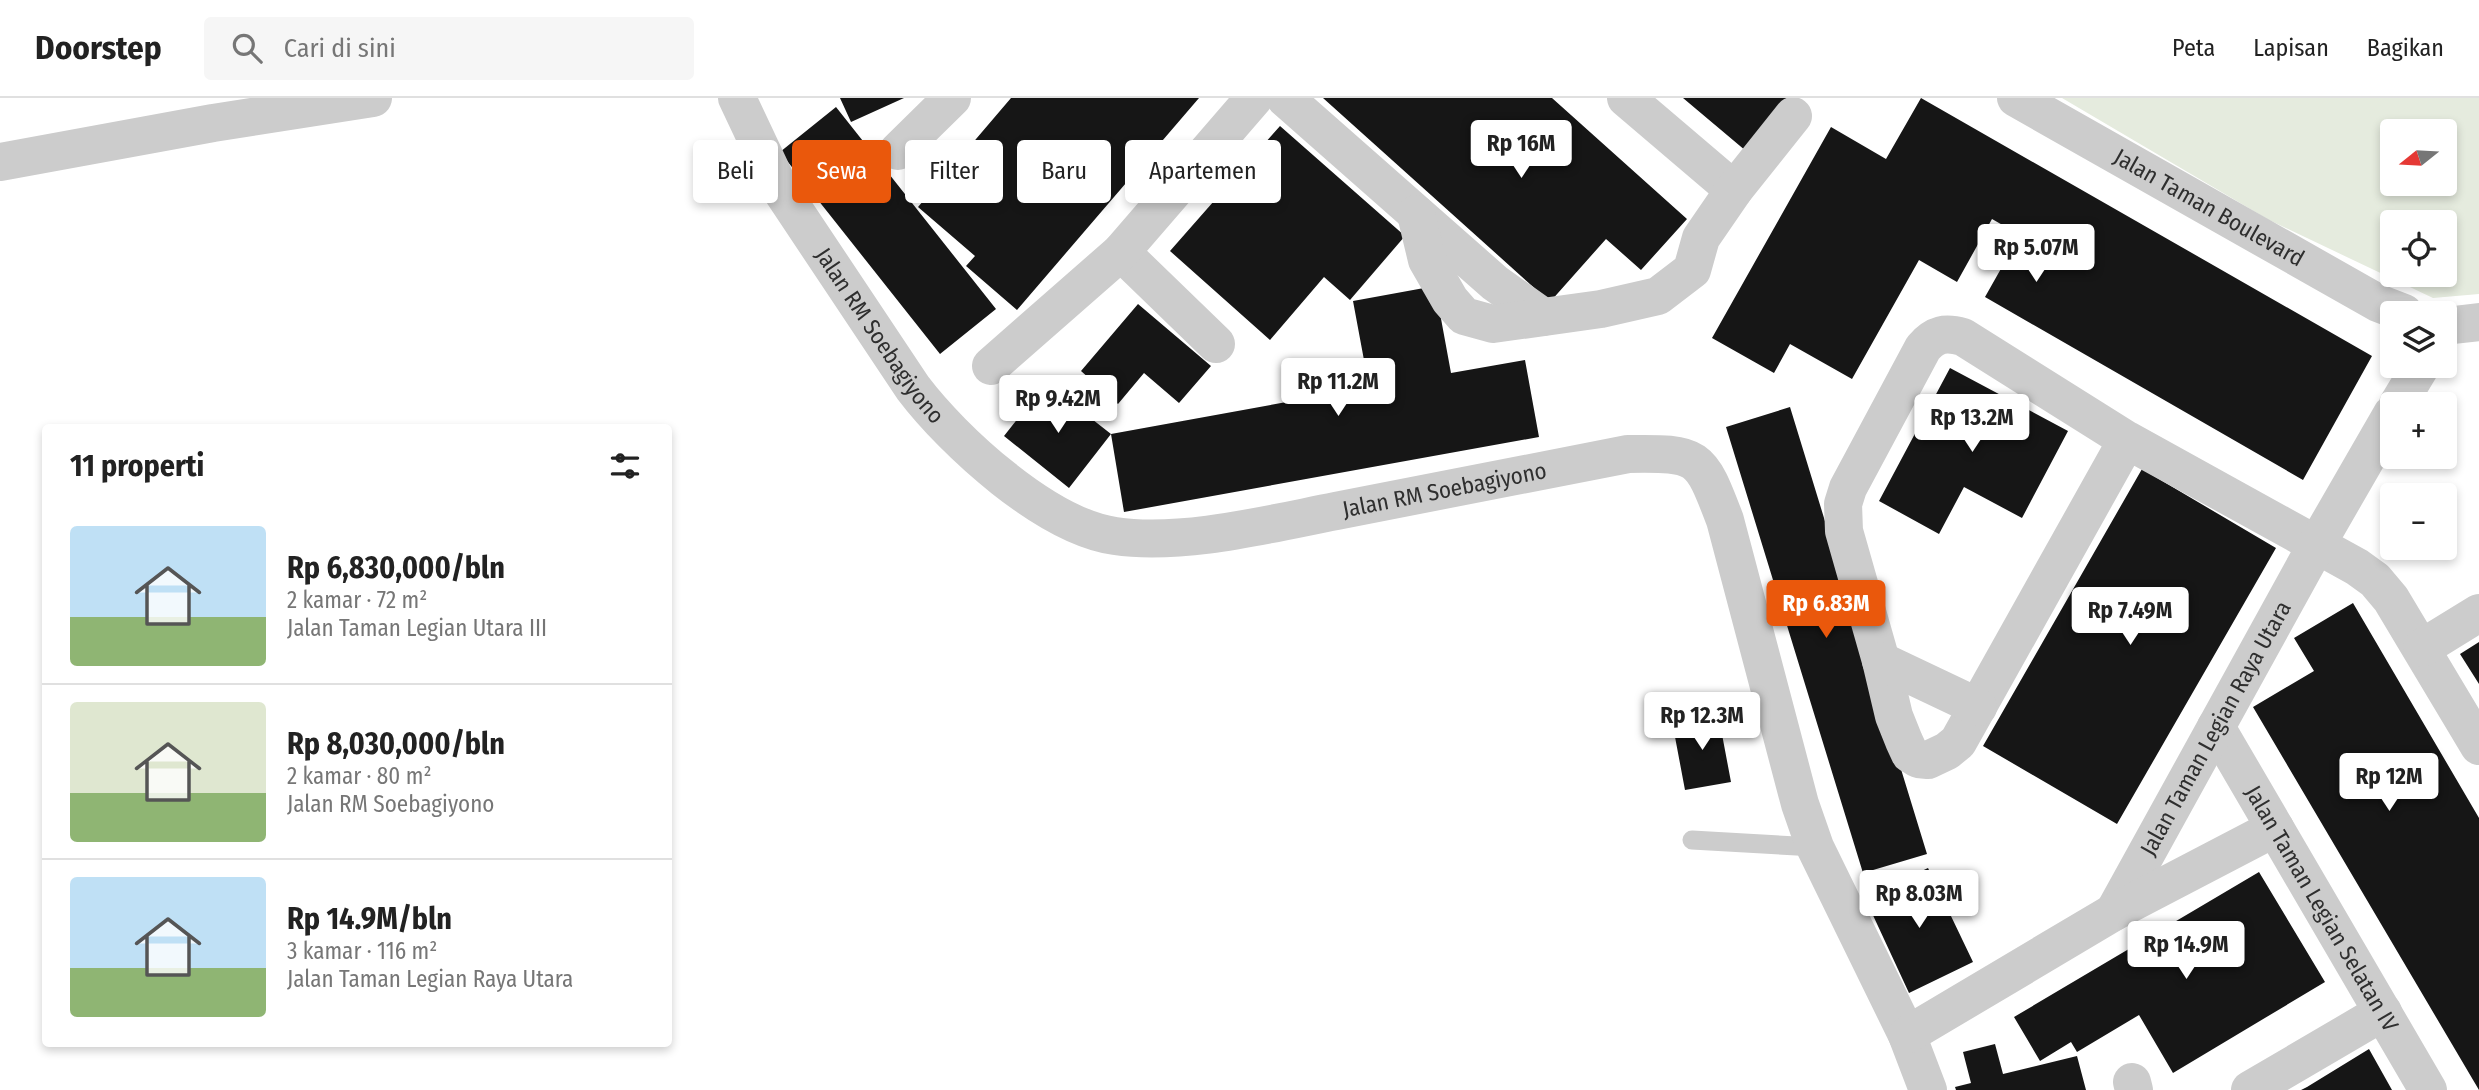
<!DOCTYPE html>
<html lang="id">
<head>
<meta charset="utf-8">
<style>
  :root { --surface:#fff; --page:#f6f6f6; --text:#222; --muted:#767676; --line:#e0e0e0; --accent:#ea580c }
  body { margin:0; font-family:"Fira Sans Condensed",sans-serif; background:var(--page); color:var(--text); height:100vh; display:flex; flex-direction:column; font-size:26px; white-space:nowrap }
  * { box-sizing:border-box; margin:0 }
  p { font-size:23px; color:var(--muted) }
  .icon { flex:none; width:38px; height:38px; fill:none; stroke:currentColor; stroke-width:2; stroke-linecap:round; stroke-linejoin:round }
  .map { position:relative; flex:1; overflow:hidden }
  .drawer { position:absolute; left:42px; top:326px; width:630px; height:623px; display:flex; flex-direction:column; background:var(--surface); border-radius:7px; box-shadow:0 4px 10px #0003 }
  .drawer>* { flex:none }
  .top-card { position:absolute; left:693px; top:42px; width:665px; height:63px; display:flex; gap:14px }
  .needle { width:46px; rotate:252deg }
  .fabs { position:absolute; left:2380px; top:21px; display:grid; gap:14px }
  .fabs a { display:grid; place-items:center; width:77px; height:77px; border-radius:7px; background:var(--surface); box-shadow:0 4px 10px #0003; font-size:35px }
  .price { position:absolute; translate:-50% -60px; padding:0 16px; border-radius:7px; background:#fff; color:#222; font-size:23px; line-height:46px; filter:drop-shadow(0 2px 4px #0008) }
  .price::after { content:''; position:absolute; left:50%; top:42px; width:21px; height:16px; margin-left:-10px; background:inherit; clip-path:polygon(0 0,100% 0,50% 100%) }
  .price.current { background:var(--accent); color:#fff }
  ul { padding:0; list-style:none }
  li { display:flex; align-items:center; gap:21px; height:175px; padding:0 28px }
  li+li { border-top:2px solid var(--line) }
  li span { display:grid; place-items:center; flex:none; width:196px; height:140px; border-radius:7px; color:#555 }
  li>.icon { margin-inline-start:auto }
  span .icon { width:84px; height:84px; fill:#fffc; stroke-width:1 }
  li b { font-size:30px }
  h2 { display:flex; justify-content:space-between; align-items:center; height:84px; padding:0 28px; font-size:30px }
  .chip { padding:0 24px; border-radius:7px; background:var(--surface); box-shadow:0 4px 10px #0003; font-size:24px; line-height:63px }
  .chip.current { background:var(--accent); color:#fff }
  header { display:flex; align-items:center; gap:42px; box-sizing:border-box; height:98px; padding:0 35px; background:var(--surface); border-bottom:2px solid var(--line) }
  header strong { font-size:33px }
  nav { display:flex; gap:38px; margin-inline-start:auto; font-size:24px }
  .search { width:490px; height:63px; background:var(--page); display:flex; align-items:center; gap:18px; box-sizing:border-box; padding:0 24px; border-radius:7px; color:var(--muted); font-size:26px }
  .map>svg:first-child { display:block }
  .green { fill:#e5ebde; fill-rule:evenodd }
  .building { fill:#161616 }
  .lines { fill:none; stroke-linecap:round; stroke-linejoin:round }
  .service { stroke:#ccc; stroke-width:19 }
  .minor { stroke:#ccc; stroke-width:38 }
  .labels { text-anchor:middle; stroke-width:7; stroke-linejoin:round; paint-order:stroke }
  .street-label { font-size:23px; fill:#2f2f2f; stroke:#fff }
</style>
</head>
<body>
<header>
<strong>Doorstep</strong>
<div class="search"><svg class="icon" aria-label="search" viewBox="0 0 24 24"><circle cx="10" cy="10" r="6"/><path d="M15 15l6 6"/></svg>Cari di sini</div>
<nav><a>Peta</a><a>Lapisan</a><a>Bagikan</a></nav>
</header>
<div class="map">
<svg width="2479" height="992" viewBox="0 0 2479 992">
  <rect width="100%" height="100%" fill="#fff"/>
  <path class="green" d="M2062 0H2479V196L2433 200 2269 122ZM2392 33H2445V86H2392ZM2392 124H2445V177H2392Z"/>
  <path class="building" d="M840 0H904L851 24Z
    M1011 0H1199L1017 212 966 168 975 158 918 109Z
    M1323 0H1552L1687 121 1641 172 1606 141 1550 204Z
    M1683 0H1786L1788 2 1746 53Z
    M1921 0 2372 258 2303 382 1985 199 2020 137 1992 121 1957 184 1919 162 1852 281 1790 246 1774 275 1712 240 1831 29 1886 61Z
    M836 9 996 211 940 256 780 54Z
    M1280 28 1405 138 1350 202 1324 179 1270 242 1170 153Z
    M1435 188 1451 275 1525 262 1539 339 1124 414 1111 336 1369 289 1353 203Z
    M1138 206 1211 268 1179 305 1144 275 1118 306 1081 273Z
    M1950 270 2068 333 2022 420 1964 389 1939 436 1879 403Z
    M1046 285 1111 336 1069 390 1004 338Z
    M1790 309 1927 756 1863 775 1726 329Z
    M2142 371 2276 450 2117 726 1983 648Z
    M2353 505 2479 720V992L2253 609 2314 573 2294 540Z
    M2479 544V586L2460 556Z
    M1718 615 1731 684 1685 692 1672 623Z
    M1928 770 1973 864 1909 895 1865 800Z
    M2259 774 2325 884 2173 975 2139 917 2077 954 2071 944 2040 963 2014 919Z
    M1995 946 2003 976 2077 958 2086 992H1956L1955 989 1971 985 1963 954Z
    M2369 951 2392 992H2301L2307 989Z"/>
  <g class="lines">
    <path class="service" d="M1692 742 1815 749"/>
    <g class="minor">
      <path id="s1" d="M737 0 779 89 913 290C954 344 1046 428 1115 438 1182 448 1269 426 1336 413 1433 394 1530 375 1628 356 1699 355 1700 356 1725 422L1800 706 1815 749 1907 937 1928 992"/>
      <path d="M1285 0 1495 185 1543 219"/>
      <path d="M1626 0 1734 92"/>
      <path id="s2" d="M2016 0 2378 205 2404 215"/>
      <path d="M898 53 952 0"/>
      <path d="M0 64 213 25 373 0"/>
      <path d="M1416 116 1427 162 1450 202 1464 218 1493 226 1601 211 1658 198 1692 172 1701 140 1734 92 1793 18"/>
      <path d="M1121 154 1216 246"/>
      <path d="M2445 228 2479 224"/>
      <path d="M991 268 1121 154 1254 0"/>
      <path d="M2398 306 2421 268"/>
      <path d="M2127 342 1958 644 1947 653 1928 662 1918 661 1910 656 1904 643 1894 618 1881 563 1844 433 1843 406 1848 390 1923 250C1935 236 1945 234 1963 239L2127 342 2357 469 2375 482 2391 501 2479 648"/>
      <path d="M2422 550 2479 515"/>
      <path d="M1881 563 1978 609"/>
      <path id="s3" d="M2216 629 2428 992"/>
      <path id="s4" d="M2114 814 2317 446 2392 316"/>
      <path d="M1907 937 2114 814 2275 730"/>
      <path d="M2132 984 2134 992"/>
      <path d="M2250 992 2383 914"/>
    </g>
  </g>
  <g class="labels">
    <g class="street-label">
      <text dy="8" stroke="none"><textPath href="#s2" startOffset="222">Jalan Taman Boulevard</textPath></text>
      <text dy="8" stroke="none"><textPath href="#s1" startOffset="278">Jalan RM Soebagiyono</textPath></text>
      <text dy="8" stroke="none"><textPath href="#s1" startOffset="929">Jalan RM Soebagiyono</textPath></text>
      <text dy="8" stroke="none"><textPath href="#s4" startOffset="210">Jalan Taman Legian Raya Utara</textPath></text>
      <text dy="8" stroke="none"><textPath href="#s3" startOffset="210">Jalan Taman Legian Selatan IV</textPath></text>
    </g>
  </g>
</svg>
<div class="fabs">
<a><svg class="needle" viewBox="-14 -14 28 28"><path d="M0-13l5 13h-10z" fill="#e53935"/><path d="M0 13l5-13h-10z" fill="#767676"/></svg></a>
<a><svg class="icon" aria-label="locate" viewBox="0 0 24 24"><circle cx="12" cy="12" r="6"/><path d="M12 2v4M12 18v4M2 12h4M18 12h4"/></svg></a>
<a><svg class="icon" aria-label="layers" viewBox="0 0 24 24"><path d="M12 4l9 5-9 5-9-5zM3 14l9 5 9-5"/></svg></a>
<a>+</a>
<a>−</a>
</div>
<b class="price" style="left:1521px;top:82px">Rp 16M</b>
<b class="price" style="left:2036px;top:186px">Rp 5.07M</b>
<b class="price" style="left:1338px;top:320px">Rp 11.2M</b>
<b class="price" style="left:1058px;top:337px">Rp 9.42M</b>
<b class="price" style="left:1972px;top:356px">Rp 13.2M</b>
<b class="price current" style="left:1826px;top:542px">Rp 6.83M</b>
<b class="price" style="left:2130px;top:549px">Rp 7.49M</b>
<b class="price" style="left:1702px;top:654px">Rp 12.3M</b>
<b class="price" style="left:2389px;top:715px">Rp 12M</b>
<b class="price" style="left:1919px;top:832px">Rp 8.03M</b>
<b class="price" style="left:2186px;top:883px">Rp 14.9M</b>
<div class="top-card">
<a class="chip">Beli</a>
<a class="chip current">Sewa</a>
<a class="chip">Filter</a>
<a class="chip">Baru</a>
<a class="chip">Apartemen</a>
</div>
<section class="drawer">
<h2>11 properti<svg class="icon" aria-label="filters" viewBox="0 0 24 24"><path d="M4 7h16M4 17h16"/><circle cx="9" cy="7" r="2"/><circle cx="15" cy="17" r="2"/></svg></h2>
<ul>
<li><span style="background:linear-gradient(#bfe0f5 65%,#8fb573 0)"><svg class="icon" aria-label="home" viewBox="0 0 24 24"><path d="M3 11l9-7 9 7M6 9v11h12V9"/></svg></span><div><b>Rp 6,830,000/bln</b><p>2 kamar · 72 m²</p><p>Jalan Taman Legian Utara III</p></div></li>
<li><span style="background:linear-gradient(#dfe7d0 65%,#8fb573 0)"><svg class="icon" aria-label="home" viewBox="0 0 24 24"><path d="M3 11l9-7 9 7M6 9v11h12V9"/></svg></span><div><b>Rp 8,030,000/bln</b><p>2 kamar · 80 m²</p><p>Jalan RM Soebagiyono</p></div></li>
<li><span style="background:linear-gradient(#bfe0f5 65%,#8fb573 0)"><svg class="icon" aria-label="home" viewBox="0 0 24 24"><path d="M3 11l9-7 9 7M6 9v11h12V9"/></svg></span><div><b>Rp 14.9M/bln</b><p>3 kamar · 116 m²</p><p>Jalan Taman Legian Raya Utara</p></div></li>
</ul>
</section>
</div>
</body>
</html>
